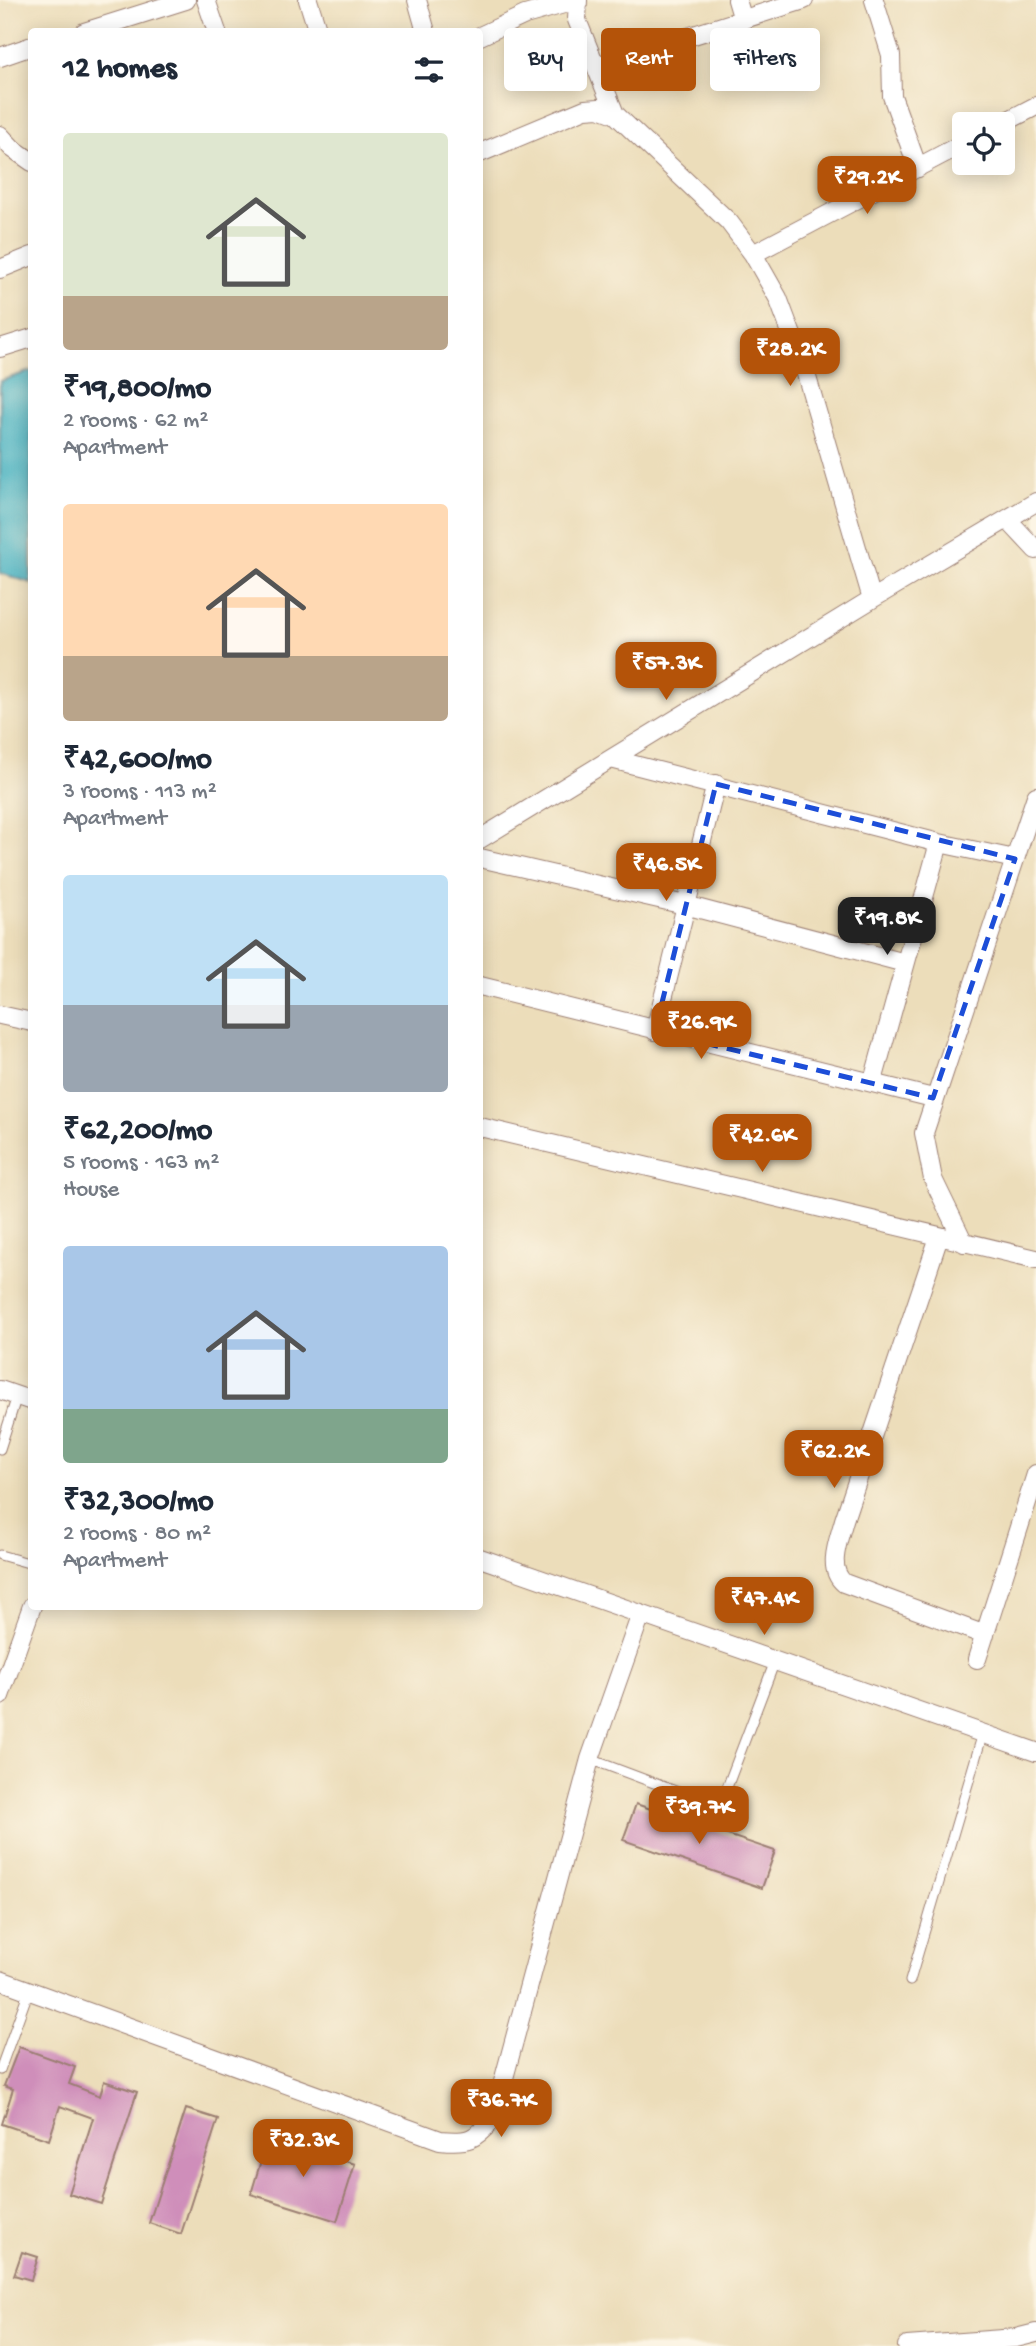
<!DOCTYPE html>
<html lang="en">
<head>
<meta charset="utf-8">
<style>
  :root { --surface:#fff; --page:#f6f6f7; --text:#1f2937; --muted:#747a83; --accent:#b45309 }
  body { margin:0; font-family:"Gochi Hand",sans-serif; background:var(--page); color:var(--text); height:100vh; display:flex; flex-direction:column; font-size:26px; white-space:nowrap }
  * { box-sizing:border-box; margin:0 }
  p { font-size:23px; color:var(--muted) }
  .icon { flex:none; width:38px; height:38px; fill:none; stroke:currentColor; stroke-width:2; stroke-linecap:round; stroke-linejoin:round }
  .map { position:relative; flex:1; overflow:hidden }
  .panel { position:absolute; left:28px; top:28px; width:455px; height:1582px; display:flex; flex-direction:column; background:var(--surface); border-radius:7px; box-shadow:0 4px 18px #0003 }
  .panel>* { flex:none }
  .hud { position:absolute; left:504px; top:28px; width:427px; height:63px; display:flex; gap:14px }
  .controls { position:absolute; left:952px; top:112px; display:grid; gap:14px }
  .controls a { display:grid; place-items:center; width:63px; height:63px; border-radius:7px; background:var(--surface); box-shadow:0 4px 18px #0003; font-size:35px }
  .price { position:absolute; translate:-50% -60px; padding:0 16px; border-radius:14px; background:var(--accent); color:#fff; font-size:23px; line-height:46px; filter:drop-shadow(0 2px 4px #0008) }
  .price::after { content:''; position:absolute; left:50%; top:42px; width:21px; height:16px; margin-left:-10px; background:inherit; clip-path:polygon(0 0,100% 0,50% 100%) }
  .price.active { background:#222; color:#fff }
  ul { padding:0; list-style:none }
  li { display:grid; align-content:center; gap:14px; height:371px; padding:0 35px }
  li span { display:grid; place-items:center; height:217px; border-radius:7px; color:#555 }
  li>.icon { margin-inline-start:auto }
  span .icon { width:126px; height:126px; fill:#fffc; stroke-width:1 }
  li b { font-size:30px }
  h2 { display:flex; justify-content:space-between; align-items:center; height:84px; padding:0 35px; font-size:30px }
  .tag { padding:0 24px; border-radius:7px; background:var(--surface); box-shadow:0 4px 18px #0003; font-size:24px; line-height:63px }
  .tag.active { background:var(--accent); color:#fff }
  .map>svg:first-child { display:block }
  .water { fill:#44b1c1; stroke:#476876; stroke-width:2 }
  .building { fill:#cf8eba }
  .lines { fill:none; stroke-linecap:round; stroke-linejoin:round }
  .lane-casing { stroke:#9b7e72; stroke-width:11 }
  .street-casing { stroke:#9b7e72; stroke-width:20 }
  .lane { stroke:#fff; stroke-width:9 }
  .street { stroke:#fff; stroke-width:18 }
  .marked { fill:none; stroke:#1d4ed8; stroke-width:5; stroke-dasharray:14 9; stroke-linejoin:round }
</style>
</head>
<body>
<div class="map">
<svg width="1036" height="2346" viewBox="0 0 1036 2346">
  <rect width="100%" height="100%" fill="#fcf5e5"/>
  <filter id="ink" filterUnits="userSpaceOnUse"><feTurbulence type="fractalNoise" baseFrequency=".0143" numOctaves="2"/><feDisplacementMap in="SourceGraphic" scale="14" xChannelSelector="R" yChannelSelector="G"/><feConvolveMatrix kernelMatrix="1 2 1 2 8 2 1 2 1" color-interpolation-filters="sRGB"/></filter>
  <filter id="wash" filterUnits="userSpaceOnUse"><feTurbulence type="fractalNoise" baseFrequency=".00686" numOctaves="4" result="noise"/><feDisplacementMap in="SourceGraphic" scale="28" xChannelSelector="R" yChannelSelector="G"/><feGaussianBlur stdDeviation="1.57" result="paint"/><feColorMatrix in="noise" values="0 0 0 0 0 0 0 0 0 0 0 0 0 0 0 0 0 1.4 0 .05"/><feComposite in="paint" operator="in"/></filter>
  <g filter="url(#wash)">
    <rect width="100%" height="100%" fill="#ecddba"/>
    <path class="water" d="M31 371H32L31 583 0 573V381Z"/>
    <g id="blocks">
      <path class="building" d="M636 1804 775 1851 762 1888 623 1840Z
        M19 2047 75 2067 69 2084 100 2096 104 2081 137 2092 101 2204 69 2194 93 2118 60 2106 49 2140 2 2124 13 2089 4 2086Z
        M186 2109 218 2119 181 2234 149 2223Z
        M268 2137 355 2164 337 2221 251 2194Z
        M22 2252 38 2257 31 2280 14 2275Z"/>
    </g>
  </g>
  <g filter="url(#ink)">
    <use href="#blocks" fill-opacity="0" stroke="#9b7e72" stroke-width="2"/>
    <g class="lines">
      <g class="lane-casing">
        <path id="lane" d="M0 1449 17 1396
          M0 1555 32 1564
          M590 1759 702 1801 723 1798 775 1661
          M910 1981 983 1733
          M0 2070 29 1990"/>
      </g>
      <g class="street-casing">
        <path id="street" d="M206 0 217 32
          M308 0 318 32
          M417 0 426 32
          M578 0 577 20 615 114
          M737 0 743 20
          M874 0 891 55 892 96 918 168
          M84 32 186 0
          M480 36 525 15 578 0
          M0 57 32 46
          M596 66 804 0
          M1001 124 1036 106
          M0 135 12 148 32 162
          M480 153 585 109 599 108 615 114 729 222 753 254 778 298 804 367 872 599 1036 502
          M753 254 964 143
          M0 269 32 256
          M0 348 32 338
          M1007 519 1036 550
          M611 759 939 843 1015 859
          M480 839 872 599
          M480 858 685 905 905 963
          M480 986 933 1098
          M0 1015 32 1022
          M655 1031 716 784
          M873 1081 939 843
          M480 1127 1036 1259
          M939 1237 844 1520C839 1539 826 1568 844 1583L985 1635
          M964 1243 933 1179 924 1133 1036 796
          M0 1390 32 1401
          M480 1558 1036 1752
          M977 1659 1036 1474
          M0 1696 32 1606
          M0 1980 440 2140C468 2143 475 2140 493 2119L590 1759 641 1614
          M907 2346 1016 2338 1036 2333"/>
      </g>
      <use href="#lane" class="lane"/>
      <use href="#street" class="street"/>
    </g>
  </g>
  <path class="marked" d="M716 784 1015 859 933 1098 655 1031Z"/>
</svg>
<div class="controls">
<a><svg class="icon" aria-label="locate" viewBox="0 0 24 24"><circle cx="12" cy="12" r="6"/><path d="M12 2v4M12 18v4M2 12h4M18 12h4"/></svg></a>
</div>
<b class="price" style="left:867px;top:216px">₹29.2K</b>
<b class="price" style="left:790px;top:388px">₹28.2K</b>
<b class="price" style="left:666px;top:702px">₹57.3K</b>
<b class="price" style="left:666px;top:903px">₹46.5K</b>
<b class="price active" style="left:887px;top:957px">₹19.8K</b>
<b class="price" style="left:701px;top:1061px">₹26.9K</b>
<b class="price" style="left:762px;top:1174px">₹42.6K</b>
<b class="price" style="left:834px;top:1490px">₹62.2K</b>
<b class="price" style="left:764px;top:1637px">₹47.4K</b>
<b class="price" style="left:699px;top:1846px">₹39.7K</b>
<b class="price" style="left:501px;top:2139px">₹36.7K</b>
<b class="price" style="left:303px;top:2179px">₹32.3K</b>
<div class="hud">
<a class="tag">Buy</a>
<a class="tag active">Rent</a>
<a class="tag">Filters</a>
</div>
<section class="panel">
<h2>12 homes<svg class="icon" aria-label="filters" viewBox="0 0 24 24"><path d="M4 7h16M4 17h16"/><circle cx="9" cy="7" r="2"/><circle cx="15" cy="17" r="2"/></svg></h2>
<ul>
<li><span style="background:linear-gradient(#dfe7d0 75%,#b9a48a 0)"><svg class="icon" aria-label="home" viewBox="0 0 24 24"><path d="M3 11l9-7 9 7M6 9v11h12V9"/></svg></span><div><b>₹19,800/mo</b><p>2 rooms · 62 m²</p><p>Apartment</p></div></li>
<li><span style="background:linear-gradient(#ffd9b3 70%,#b9a48a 0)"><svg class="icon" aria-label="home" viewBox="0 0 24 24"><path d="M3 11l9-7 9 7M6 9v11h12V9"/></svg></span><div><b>₹42,600/mo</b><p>3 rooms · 113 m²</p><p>Apartment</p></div></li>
<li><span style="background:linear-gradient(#bfe0f5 60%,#9aa5b1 0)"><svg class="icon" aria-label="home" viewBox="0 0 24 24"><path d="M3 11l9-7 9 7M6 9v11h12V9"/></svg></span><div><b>₹62,200/mo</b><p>5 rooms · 163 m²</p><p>House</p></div></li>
<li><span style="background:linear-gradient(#a9c7e8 75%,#7fa58c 0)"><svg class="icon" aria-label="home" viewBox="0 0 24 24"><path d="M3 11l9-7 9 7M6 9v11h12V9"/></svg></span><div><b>₹32,300/mo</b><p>2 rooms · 80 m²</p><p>Apartment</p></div></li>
</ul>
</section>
</div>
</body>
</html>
